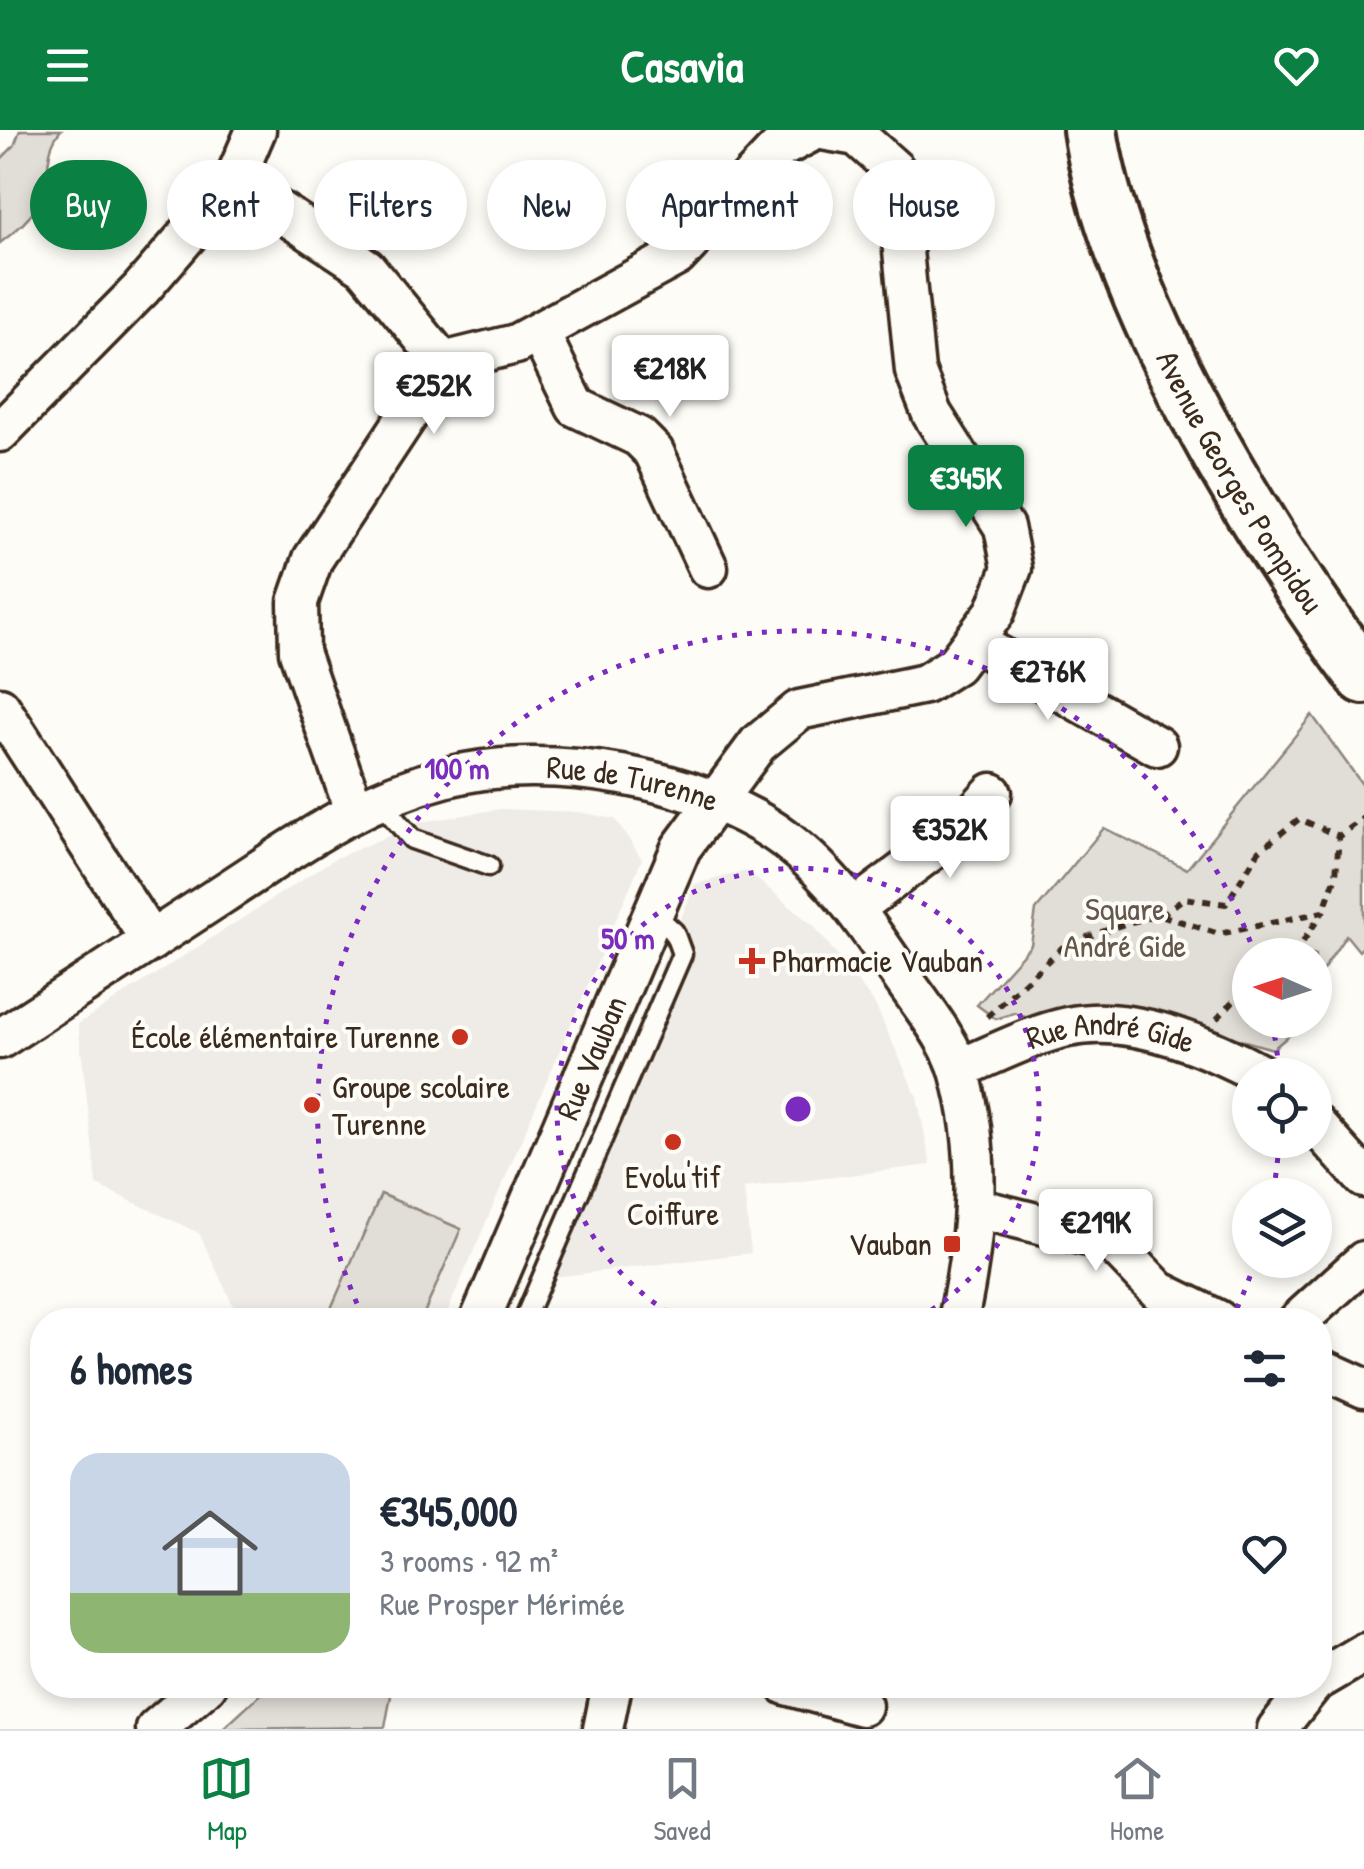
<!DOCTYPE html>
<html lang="en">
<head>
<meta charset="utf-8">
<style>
  :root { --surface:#fff; --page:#f6f6f7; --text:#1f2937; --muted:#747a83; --line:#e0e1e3; --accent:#0b8043 }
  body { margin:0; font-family:"Patrick Hand",sans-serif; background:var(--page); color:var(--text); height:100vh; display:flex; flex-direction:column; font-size:38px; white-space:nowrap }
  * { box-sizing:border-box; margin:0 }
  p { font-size:32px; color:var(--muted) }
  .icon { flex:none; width:55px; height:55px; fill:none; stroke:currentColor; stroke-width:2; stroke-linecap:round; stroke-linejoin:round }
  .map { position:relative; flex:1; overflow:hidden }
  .drawer { position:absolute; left:30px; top:1178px; width:1302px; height:390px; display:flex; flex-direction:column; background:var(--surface); border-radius:40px; box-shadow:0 5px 15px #0003 }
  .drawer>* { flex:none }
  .top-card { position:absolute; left:30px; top:30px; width:1305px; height:90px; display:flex; gap:20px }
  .needle { width:65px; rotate:273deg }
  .tools { position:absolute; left:1232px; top:808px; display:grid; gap:20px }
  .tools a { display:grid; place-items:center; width:100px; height:100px; border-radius:50%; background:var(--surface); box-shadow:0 5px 15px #0003; font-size:50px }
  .price { position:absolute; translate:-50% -85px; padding:0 22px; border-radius:10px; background:#fff; color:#222; font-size:32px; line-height:65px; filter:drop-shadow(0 2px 5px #0008) }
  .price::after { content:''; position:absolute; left:50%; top:60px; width:30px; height:22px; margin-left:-15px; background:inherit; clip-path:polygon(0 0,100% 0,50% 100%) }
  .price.on { background:var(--accent); color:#fff }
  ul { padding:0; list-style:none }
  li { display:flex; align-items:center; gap:30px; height:250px; padding:0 40px }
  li+li { border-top:2px solid var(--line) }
  li span { display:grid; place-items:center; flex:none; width:280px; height:200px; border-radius:30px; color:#555 }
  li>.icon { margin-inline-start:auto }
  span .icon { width:120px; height:120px; fill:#fffc; stroke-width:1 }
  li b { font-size:42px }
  h2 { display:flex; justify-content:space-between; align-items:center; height:120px; padding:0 40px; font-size:42px }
  .chip { padding:0 35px; border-radius:45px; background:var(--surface); box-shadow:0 5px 15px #0003; font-size:35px; line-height:90px }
  .chip.on { background:var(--accent); color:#fff }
  header { display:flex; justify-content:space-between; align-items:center; height:130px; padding:0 40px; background:var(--accent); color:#fff; font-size:45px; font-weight:700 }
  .menu { display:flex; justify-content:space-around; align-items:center; height:140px; border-top:2px solid var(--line); background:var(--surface); font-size:28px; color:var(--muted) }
  .menu a { display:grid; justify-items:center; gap:5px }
  .menu .on { color:var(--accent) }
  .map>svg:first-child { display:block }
  .built { fill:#efece7 }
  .green { fill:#e1ded7; stroke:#8e847a; stroke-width:2.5 }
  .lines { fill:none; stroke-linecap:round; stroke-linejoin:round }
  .lane-casing { stroke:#3b2a1e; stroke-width:25 }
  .street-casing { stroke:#3b2a1e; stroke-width:45 }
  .secondary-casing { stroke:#3b2a1e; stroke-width:60 }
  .path { stroke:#3b2a1e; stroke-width:6; stroke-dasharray:8 8; stroke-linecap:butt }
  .lane { stroke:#fdfcf7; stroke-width:18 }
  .street { stroke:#fdfcf7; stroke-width:38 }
  .secondary { stroke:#fdfcf7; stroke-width:52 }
  .ring { fill:none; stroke:#7b2cbf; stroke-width:5; stroke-dasharray:5 10 }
  .poi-dot { fill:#c8321e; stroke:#fdfcf7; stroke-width:4 }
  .labels { text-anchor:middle; stroke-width:8; stroke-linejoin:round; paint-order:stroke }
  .street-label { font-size:32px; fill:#3b2a1e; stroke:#fdfcf7 }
  .park-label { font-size:32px; fill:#64574c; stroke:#fdfcf7 }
  .poi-label { font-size:32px; fill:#3b2a1e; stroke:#fdfcf7; text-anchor:start }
  .centre { fill:#7b2cbf; stroke:#fdfcf7; stroke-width:5 }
  .ring-label { font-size:30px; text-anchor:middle; font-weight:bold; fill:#7b2cbf; stroke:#fdfcf7; stroke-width:8; stroke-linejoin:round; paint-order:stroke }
</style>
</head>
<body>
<header><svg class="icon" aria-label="menu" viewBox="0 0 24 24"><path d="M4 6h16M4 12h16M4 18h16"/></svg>Casavia<svg class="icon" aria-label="heart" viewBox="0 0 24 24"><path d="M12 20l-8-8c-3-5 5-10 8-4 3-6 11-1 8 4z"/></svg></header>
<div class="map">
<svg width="1364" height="1599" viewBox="0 0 1364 1599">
  <rect width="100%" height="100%" fill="#fdfcf7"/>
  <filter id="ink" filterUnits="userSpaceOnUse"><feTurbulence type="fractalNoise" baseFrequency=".01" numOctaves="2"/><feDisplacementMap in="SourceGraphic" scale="20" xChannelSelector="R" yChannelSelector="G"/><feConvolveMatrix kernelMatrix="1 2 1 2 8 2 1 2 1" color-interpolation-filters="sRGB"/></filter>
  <g filter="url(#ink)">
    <path class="built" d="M500 679 578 682 615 689 642 729 444 1190H240L199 1103 97 1055 78 894 334 729 421 692Z
      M747 741 814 796 875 874 917 967 931 1035 744 1058 751 1123 554 1147 551 1124 543 1125 695 754Z"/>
    <path class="green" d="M20 0H61C46 18 50 34 45 55 40 81 20 98 0 113V30L14 16Z
      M1312 585 1364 657V816L1359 821 1346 805 1315 852V825H1250V890H1307L1273 919 1129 878 1030 889 1015 883 996 889 977 875 1031 815 1036 780 1104 698 1187 739Z
      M381 1064 461 1099 421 1190H326Z
      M271 1555H393L385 1597 223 1599Z"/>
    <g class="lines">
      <g class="lane-casing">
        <path id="lane" d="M379 671 412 709 489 736
          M524 1190 682 824 674 802 653 783"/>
      </g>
      <g class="street-casing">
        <g id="street">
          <path d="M234 51 366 138 443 232 313 429 298 472 299 522 354 679"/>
          <path d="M539 202 576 277 639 307 654 322 708 438"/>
          <path d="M443 232 516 214 677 126 777 20 815 0"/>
          <path d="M0 302 141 159 234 51 256 0"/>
          <path d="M973 511 1157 616"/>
          <path d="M0 577 151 811"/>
          <path d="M855 778 956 702 992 663"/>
          <path id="s1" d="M0 909C74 861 147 813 221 765 297 716 357 670 447 647 545 621 704 647 786 710 834 746 869 798 902 847 921 875 952 912 960 944 983 1026 976 1108 958 1190"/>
          <path id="s2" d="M959 939C995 924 1031 905 1068 897 1132 883 1208 916 1262 945"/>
          <path d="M1315 994 1364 1048"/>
          <path d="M976 1078 1112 1112 1159 1161 1218 1190"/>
          <path id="s3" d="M480 1190 681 718 758 614 799 580 925 554 955 535 995 482 1012 438 1004 397 932 284 915 241 895 40 857 6 822 0"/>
          <path d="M1299 1190 1364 1131"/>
          <path d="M1320 1238 1364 1258"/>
          <path d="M1320 1549 1364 1523"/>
          <path d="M786 1555 862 1576"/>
          <path d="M156 1599 207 1555"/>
          <path d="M603 1599 612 1555"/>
          <path d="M1277 1599 1312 1555"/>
        </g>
      </g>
      <g class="secondary-casing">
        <g id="secondary">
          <path id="s4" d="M1090 0C1116 174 1259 406 1364 547"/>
        </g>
      </g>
      <path class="path" d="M1161 785 1184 768 1226 774 1259 721 1299 689 1339 706
        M1294 825 1322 783
        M987 887 1065 815 1127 793 1161 785 1219 804 1323 782 1336 746 1339 706 1364 688
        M1217 889 1235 869 1250 862"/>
      <use href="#lane" class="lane"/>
      <use href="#street" class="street"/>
      <use href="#secondary" class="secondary"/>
    </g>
  </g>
  <g class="ring">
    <path d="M681 1190A241 241 0 1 1 915 1190"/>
    <path d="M1279 1013A482 482 0 0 1 1273 1063M1255 1132A482 482 0 0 1 1233 1187M363 1187A482 482 0 1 1 1254 822M1272 891A482 482 0 0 1 1279 941"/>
  </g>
  <g class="poi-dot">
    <path d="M747 816h10v10h10v10h-10v10h-10v-10h-10v-10h10z"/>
    <circle cx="460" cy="907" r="10"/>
    <circle cx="312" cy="975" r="10"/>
    <circle cx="673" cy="1012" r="10"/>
    <rect x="942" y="1104" width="20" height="20" rx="5"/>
  </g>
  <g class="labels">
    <g class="street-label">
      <text dy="11" stroke="none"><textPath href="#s4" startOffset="385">Avenue Georges Pompidou</textPath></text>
      <text dy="11" stroke="none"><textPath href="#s1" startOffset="708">Rue de Turenne</textPath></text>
      <text dy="11" stroke="none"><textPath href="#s2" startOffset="160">Rue André Gide</textPath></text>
      <text dy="11" stroke="none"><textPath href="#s3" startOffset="285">Rue Vauban</textPath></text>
    </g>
    <g class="park-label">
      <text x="1125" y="790">Square<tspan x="1125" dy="37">André Gide</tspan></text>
    </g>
    <g class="poi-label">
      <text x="772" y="842">Pharmacie Vauban</text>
      <text x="440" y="918" text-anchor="end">École élémentaire Turenne</text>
      <text x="332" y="968">Groupe scolaire<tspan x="332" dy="37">Turenne</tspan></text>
      <text x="673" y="1058" text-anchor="middle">Evolu'tif<tspan x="673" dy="37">Coiffure</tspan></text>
      <text x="932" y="1125" text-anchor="end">Vauban</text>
    </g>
  </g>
  <circle cx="798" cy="979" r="15" class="centre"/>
  <g class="ring-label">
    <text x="457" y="649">100 m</text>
    <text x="628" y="819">50 m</text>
  </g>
</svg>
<div class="tools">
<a><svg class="needle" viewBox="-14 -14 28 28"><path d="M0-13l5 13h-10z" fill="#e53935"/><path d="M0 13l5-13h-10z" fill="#747a83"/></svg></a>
<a><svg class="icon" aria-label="locate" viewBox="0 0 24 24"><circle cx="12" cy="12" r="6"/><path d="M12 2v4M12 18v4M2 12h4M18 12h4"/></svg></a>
<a><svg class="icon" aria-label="layers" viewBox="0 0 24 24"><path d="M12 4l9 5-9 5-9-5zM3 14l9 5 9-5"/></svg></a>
</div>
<b class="price" style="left:670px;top:290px">€218K</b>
<b class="price" style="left:434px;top:307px">€252K</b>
<b class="price on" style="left:966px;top:400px">€345K</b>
<b class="price" style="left:1048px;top:593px">€276K</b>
<b class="price" style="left:950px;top:751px">€352K</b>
<b class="price" style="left:1096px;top:1144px">€219K</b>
<div class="top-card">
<a class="chip on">Buy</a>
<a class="chip">Rent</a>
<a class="chip">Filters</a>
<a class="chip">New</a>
<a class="chip">Apartment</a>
<a class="chip">House</a>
</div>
<section class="drawer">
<h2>6 homes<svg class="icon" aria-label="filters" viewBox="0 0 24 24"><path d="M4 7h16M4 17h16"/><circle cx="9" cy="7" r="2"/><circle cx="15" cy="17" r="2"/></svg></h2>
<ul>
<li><span style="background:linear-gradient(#c9d6e8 70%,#8fb573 0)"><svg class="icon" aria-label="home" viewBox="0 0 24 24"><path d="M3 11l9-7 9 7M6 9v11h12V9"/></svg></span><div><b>€345,000</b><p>3 rooms · 92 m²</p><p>Rue Prosper Mérimée</p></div><svg class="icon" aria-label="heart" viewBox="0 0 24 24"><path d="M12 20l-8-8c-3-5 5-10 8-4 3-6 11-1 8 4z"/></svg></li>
</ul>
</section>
</div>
<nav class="menu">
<a class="on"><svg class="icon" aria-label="map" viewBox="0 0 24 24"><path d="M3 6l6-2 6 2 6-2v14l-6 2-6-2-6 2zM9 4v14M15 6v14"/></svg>Map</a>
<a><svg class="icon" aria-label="saved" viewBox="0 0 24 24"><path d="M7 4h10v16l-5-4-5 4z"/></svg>Saved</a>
<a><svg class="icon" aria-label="home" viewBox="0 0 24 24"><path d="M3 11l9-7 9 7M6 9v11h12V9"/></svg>Home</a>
</nav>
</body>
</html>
